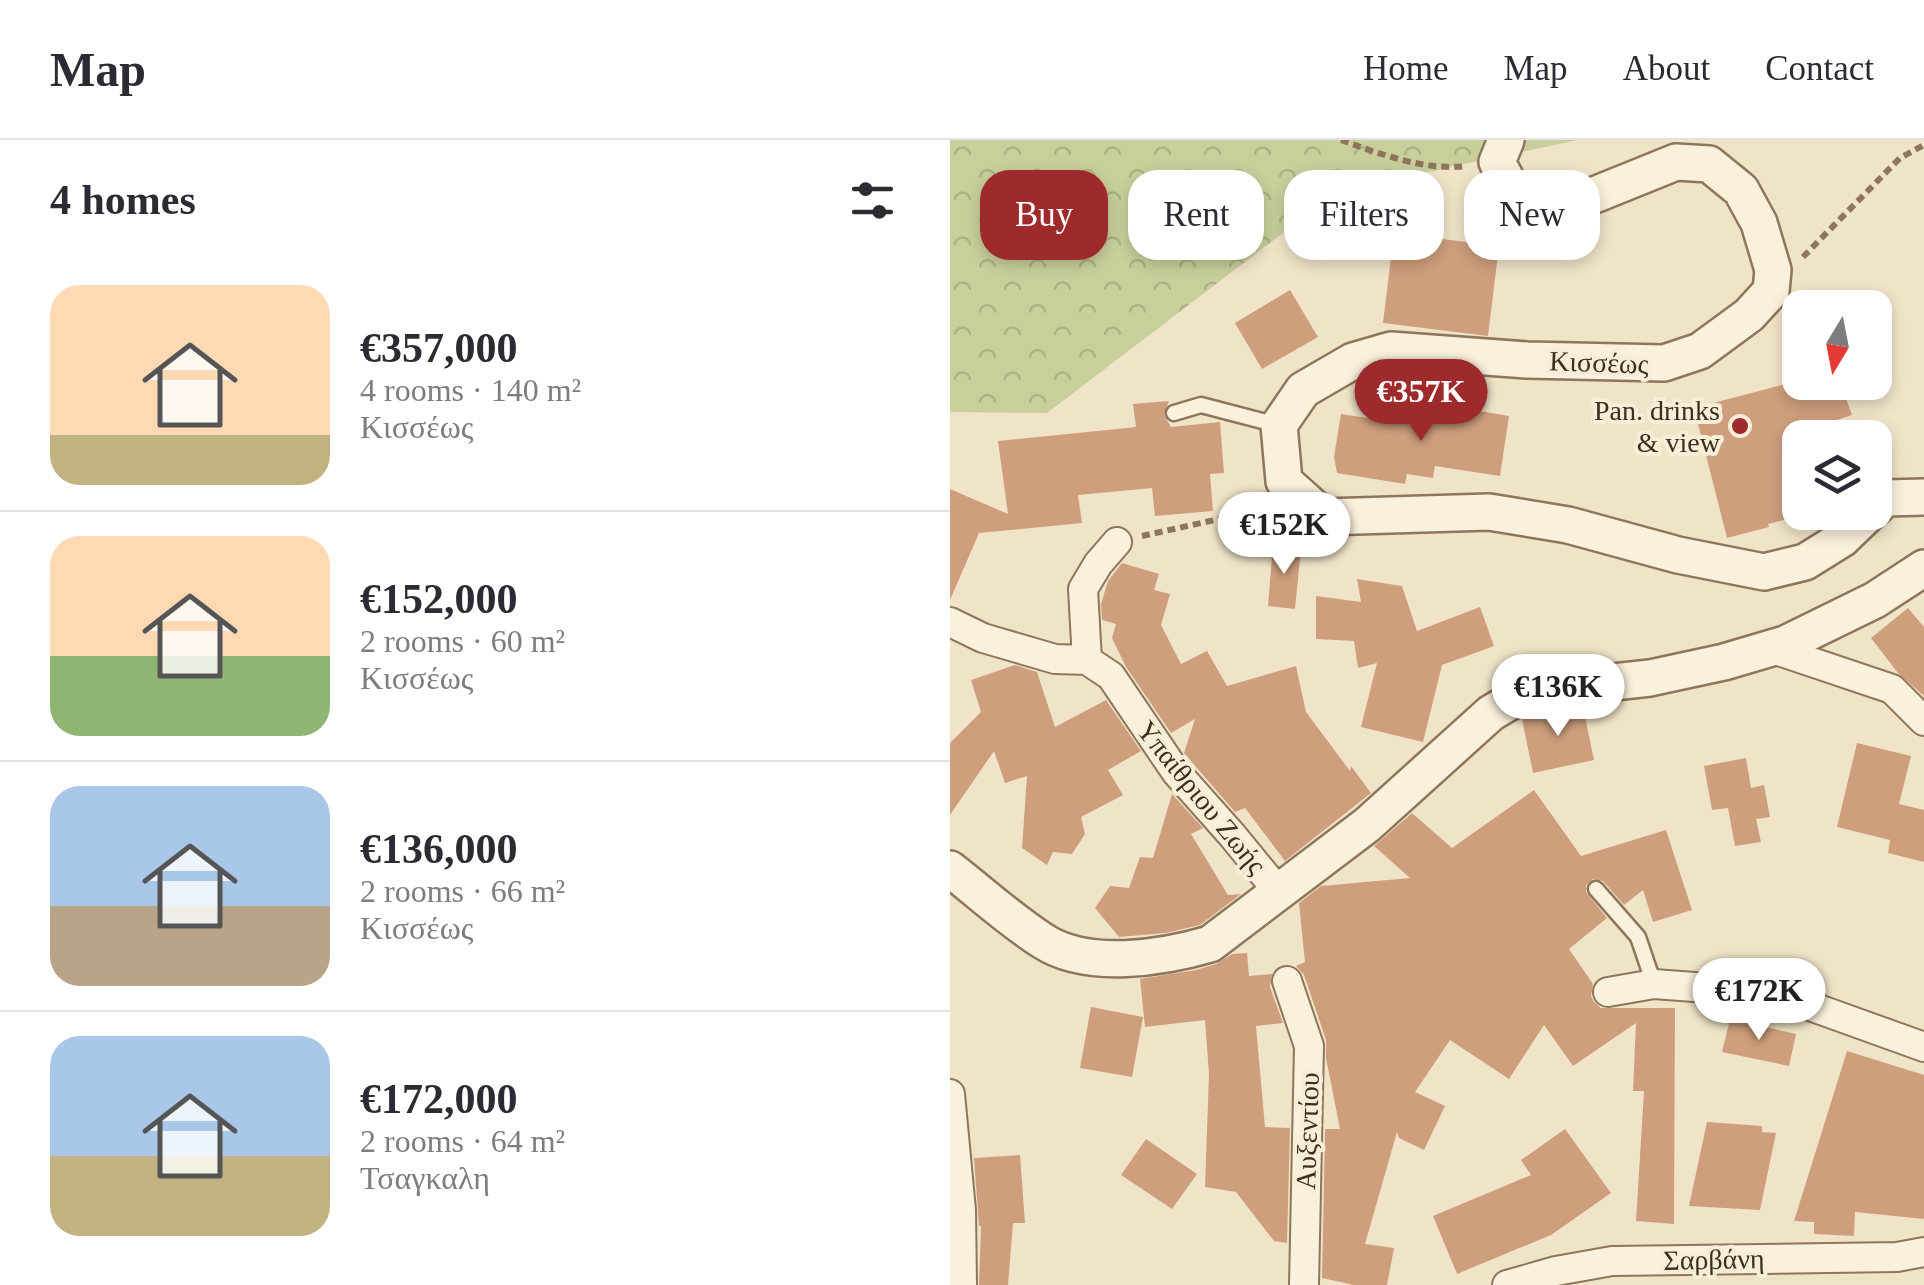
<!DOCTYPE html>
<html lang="en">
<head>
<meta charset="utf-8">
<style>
  :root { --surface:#fff; --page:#f7f7f7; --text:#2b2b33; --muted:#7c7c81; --line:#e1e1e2; --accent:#9e2a2b }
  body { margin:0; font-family:Georgia,serif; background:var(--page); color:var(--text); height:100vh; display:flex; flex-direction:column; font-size:38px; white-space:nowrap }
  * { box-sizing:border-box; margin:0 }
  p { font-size:32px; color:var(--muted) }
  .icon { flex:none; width:55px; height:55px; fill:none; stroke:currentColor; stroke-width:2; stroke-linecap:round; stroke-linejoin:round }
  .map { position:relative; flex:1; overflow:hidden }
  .panel { display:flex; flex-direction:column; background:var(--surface); width:950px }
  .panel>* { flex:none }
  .hud { position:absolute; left:30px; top:30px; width:792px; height:90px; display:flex; gap:20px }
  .needle { width:65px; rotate:190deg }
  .fabs { position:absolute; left:832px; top:150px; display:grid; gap:20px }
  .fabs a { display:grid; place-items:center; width:110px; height:110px; border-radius:20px; background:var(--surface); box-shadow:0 5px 15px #0003; font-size:50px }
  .price { position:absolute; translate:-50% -85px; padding:0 22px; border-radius:35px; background:#fff; color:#222; font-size:32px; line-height:65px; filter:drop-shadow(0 2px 5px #0008) }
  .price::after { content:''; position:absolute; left:50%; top:60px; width:30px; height:22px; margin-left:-15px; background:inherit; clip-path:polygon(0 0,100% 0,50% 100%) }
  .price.active { background:var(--accent); color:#fff }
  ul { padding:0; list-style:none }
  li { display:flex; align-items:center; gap:30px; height:250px; padding:0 50px }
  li+li { border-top:2px solid var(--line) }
  li span { display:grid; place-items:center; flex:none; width:280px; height:200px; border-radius:30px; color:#555 }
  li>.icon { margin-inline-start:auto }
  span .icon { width:120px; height:120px; fill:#fffc; stroke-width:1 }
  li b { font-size:42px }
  h2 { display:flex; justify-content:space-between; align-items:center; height:120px; padding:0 50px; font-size:42px }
  .pill { padding:0 35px; border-radius:30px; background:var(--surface); box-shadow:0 5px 15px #0003; font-size:35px; line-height:90px }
  .pill.active { background:var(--accent); color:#fff }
  header { display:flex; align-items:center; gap:60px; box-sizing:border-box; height:140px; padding:0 50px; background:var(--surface); border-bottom:2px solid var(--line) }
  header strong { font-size:48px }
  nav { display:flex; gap:55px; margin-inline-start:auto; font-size:35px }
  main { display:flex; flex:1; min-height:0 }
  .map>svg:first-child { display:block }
  .forest { fill:url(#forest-crowns) }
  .building { fill:#cf9f7d }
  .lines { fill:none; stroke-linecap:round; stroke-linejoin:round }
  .service-casing { stroke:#8d765c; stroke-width:19 }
  .minor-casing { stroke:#8d765c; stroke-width:32 }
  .tertiary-casing { stroke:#8d765c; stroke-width:40 }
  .path { stroke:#8d765c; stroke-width:6; stroke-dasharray:8 5; stroke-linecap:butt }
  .service { stroke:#faf1dc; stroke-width:14 }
  .minor { stroke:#faf1dc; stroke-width:28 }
  .tertiary { stroke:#faf1dc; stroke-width:35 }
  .poi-dot { fill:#9e2a2b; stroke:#f7eed8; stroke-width:4 }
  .labels { text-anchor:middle; stroke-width:8; stroke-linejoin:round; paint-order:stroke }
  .street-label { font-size:28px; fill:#3d2e20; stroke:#f7eed8 }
  .poi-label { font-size:28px; fill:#3d2e20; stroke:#f7eed8; text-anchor:end }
</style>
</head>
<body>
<header>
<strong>Map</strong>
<nav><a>Home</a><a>Map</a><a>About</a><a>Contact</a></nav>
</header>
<main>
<section class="panel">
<h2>4 homes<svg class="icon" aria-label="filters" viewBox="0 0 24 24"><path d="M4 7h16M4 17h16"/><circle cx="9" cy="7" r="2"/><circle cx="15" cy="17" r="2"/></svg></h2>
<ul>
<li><span style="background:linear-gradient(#ffd9b3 75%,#c2b280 0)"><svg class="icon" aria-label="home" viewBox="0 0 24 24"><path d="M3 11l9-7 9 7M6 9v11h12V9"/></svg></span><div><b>€357,000</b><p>4 rooms · 140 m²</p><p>Κισσέως</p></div></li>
<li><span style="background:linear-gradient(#ffd9b3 60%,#8fb573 0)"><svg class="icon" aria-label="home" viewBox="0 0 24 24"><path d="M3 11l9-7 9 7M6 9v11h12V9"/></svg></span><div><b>€152,000</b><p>2 rooms · 60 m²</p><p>Κισσέως</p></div></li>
<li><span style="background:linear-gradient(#a9c7e8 60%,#b9a48a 0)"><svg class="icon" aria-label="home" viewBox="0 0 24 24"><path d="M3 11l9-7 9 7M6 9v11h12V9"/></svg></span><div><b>€136,000</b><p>2 rooms · 66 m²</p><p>Κισσέως</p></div></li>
<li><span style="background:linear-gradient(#a9c7e8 60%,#c2b280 0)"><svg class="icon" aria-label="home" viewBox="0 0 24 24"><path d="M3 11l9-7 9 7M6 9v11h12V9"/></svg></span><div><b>€172,000</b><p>2 rooms · 64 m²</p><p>Τσαγκαλη</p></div></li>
</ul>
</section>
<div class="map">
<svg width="974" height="1145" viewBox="0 0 974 1145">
  <defs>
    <pattern id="forest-crowns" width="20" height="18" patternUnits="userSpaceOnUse" patternTransform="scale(2.5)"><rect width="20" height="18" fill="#c9cf9b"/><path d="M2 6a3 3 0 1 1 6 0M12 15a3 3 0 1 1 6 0" fill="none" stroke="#aeb285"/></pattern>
  </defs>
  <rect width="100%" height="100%" fill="#f0e4c8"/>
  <path class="forest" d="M0 0H628L388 51 97 273 0 272Z"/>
  <path class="building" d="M444 93 549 106 538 196 433 183Z
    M340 150 368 197 312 229 285 183Z
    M843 242H890L902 275 850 292V376L818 384 819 387 777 398 744 268Z
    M219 261 214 275 221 287 270 282 274 333 260 334 263 371 205 376 202 348 128 355 132 383 29 393 0 460V349L58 374 48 301 186 287 183 264Z
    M489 264 559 276 550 336 485 326 483 338 457 334 455 344 387 333 384 317 391 274 437 281 439 270 487 278Z
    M323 405 351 408 345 469 318 466Z
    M172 423 209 434 204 450 220 454 211 485 231 524 257 511 277 546 346 526 356 572 400 631 401 626 421 653 335 721 295 668 285 672 234 613 245 579 221 593 176 527 162 498 166 484 152 480 151 464 158 441Z
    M407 439 452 446 467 491 530 467 544 506 492 525 473 602 411 587 427 523 408 528 404 501 366 499V456L411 462Z
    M958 468 974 487V556L948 533 921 498Z
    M65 525 87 532 105 587 156 560 191 611 158 630 173 655 131 677 135 694 122 714 103 712 97 725 72 708 77 636 55 643 44 611 0 675V603L31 572 21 540Z
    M633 567 644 620 583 633 572 579 604 570Z
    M907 603 961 616 949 664 974 670V722L938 713 940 700 887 687Z
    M796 618 801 648 814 645 820 677 806 679 811 702 785 706 778 668 762 670 754 626Z
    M584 650 631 716 716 690 742 770 703 782 693 750 674 765 653 741 643 739 636 745V752L657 778 619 809 643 844 641 856 644 862 651 868H725L724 1084 686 1081 694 951H683L686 883 623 926 594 885 559 939 500 900 465 952 495 966 474 1010 449 998 447 992 415 1104 444 1108 437 1145H404L372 1138 375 989H390L376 918V900L354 835 346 826 355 822 349 763 371 746 460 738 424 706 462 673 502 708Z
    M222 654 253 688 241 694 278 755 291 754 250 785 216 793 169 797 145 768 160 746 179 748 190 717 203 718Z
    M297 813 299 836 322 834 320 847 333 883 306 886 315 987 340 988 337 1103 324 1101 286 1052 255 1047 259 934 255 880 195 887 190 839 246 830 266 824 282 814Z
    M141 867 193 877 182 937 130 928Z
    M780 879 846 894 839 926 772 912Z
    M897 911 974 935V1079L905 1072 904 1096 864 1094V1082L844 1081Z
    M757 982 812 986V992L826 993 810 1070 739 1066Z
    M615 989 661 1053 601 1095 507 1134 483 1076 581 1035 571 1020Z
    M196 999 247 1034 222 1069 171 1035Z
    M70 1015 75 1083H63L58 1145H29L31 1086H29L24 1018Z"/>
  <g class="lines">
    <g class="service-casing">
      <path id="service" d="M224 273 251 265 328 285
        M646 749 688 797 704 844"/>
    </g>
    <g class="minor-casing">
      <path id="minor" d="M0 482 33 498 105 519 137 520 161 536 226 632 282 695 328 751
        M820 508 942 549 974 581
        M137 520 133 449 148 424 167 402
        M337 841 359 906 354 1145
        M658 852 704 844 758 848 846 861 974 907
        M0 954 11 1070 12 1145
        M557 1145 606 1131 662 1121 947 1117 974 1112"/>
    </g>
    <g class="tertiary-casing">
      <path id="tertiary" d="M556 0 547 22 561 48 578 60 597 66 622 64 726 22 759 24 791 50 809 83 823 130 821 151 799 175 750 211 714 223 577 220 441 210 403 221 353 250 329 285 334 341 374 377 539 372 618 385 728 415 814 432 855 422 892 399 920 372
        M925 368 936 358 974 357
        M0 729C31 753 60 780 93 801 138 830 212 818 260 804L417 685 541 573 568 557 600 549 700 538 774 522 835 504 925 460 974 428"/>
    </g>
    <path class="path" d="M391 0C430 14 475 31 516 26
      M853 117 950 18 974 5
      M192 396 283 376 307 359"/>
    <use href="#service" class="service"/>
    <use href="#minor" class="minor"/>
    <use href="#tertiary" class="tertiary"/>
  </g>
  <circle class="poi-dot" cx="790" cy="286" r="10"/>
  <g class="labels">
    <g class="street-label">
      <text transform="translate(649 222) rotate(2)" y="10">Κισσέως</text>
      <text transform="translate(252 657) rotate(51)" y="10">Υπαίθριου Ζωής</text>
      <text transform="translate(357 991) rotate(-88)" y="10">Αυξεντίου</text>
      <text transform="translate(764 1119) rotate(-1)" y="10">Σαρβάνη</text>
    </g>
    <g class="poi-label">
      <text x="770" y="280">Pan. drinks<tspan x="770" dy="32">&amp; view</tspan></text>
    </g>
  </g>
</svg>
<div class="fabs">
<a><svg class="needle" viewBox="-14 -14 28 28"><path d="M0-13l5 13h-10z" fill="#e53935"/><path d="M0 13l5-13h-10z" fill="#7c7c81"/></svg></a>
<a><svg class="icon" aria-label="layers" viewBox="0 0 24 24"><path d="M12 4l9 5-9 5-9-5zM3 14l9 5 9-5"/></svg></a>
</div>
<b class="price active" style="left:471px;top:304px">€357K</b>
<b class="price" style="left:334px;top:437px">€152K</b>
<b class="price" style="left:608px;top:599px">€136K</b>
<b class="price" style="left:809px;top:903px">€172K</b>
<div class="hud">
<a class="pill active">Buy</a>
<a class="pill">Rent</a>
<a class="pill">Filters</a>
<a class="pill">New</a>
</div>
</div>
</main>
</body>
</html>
